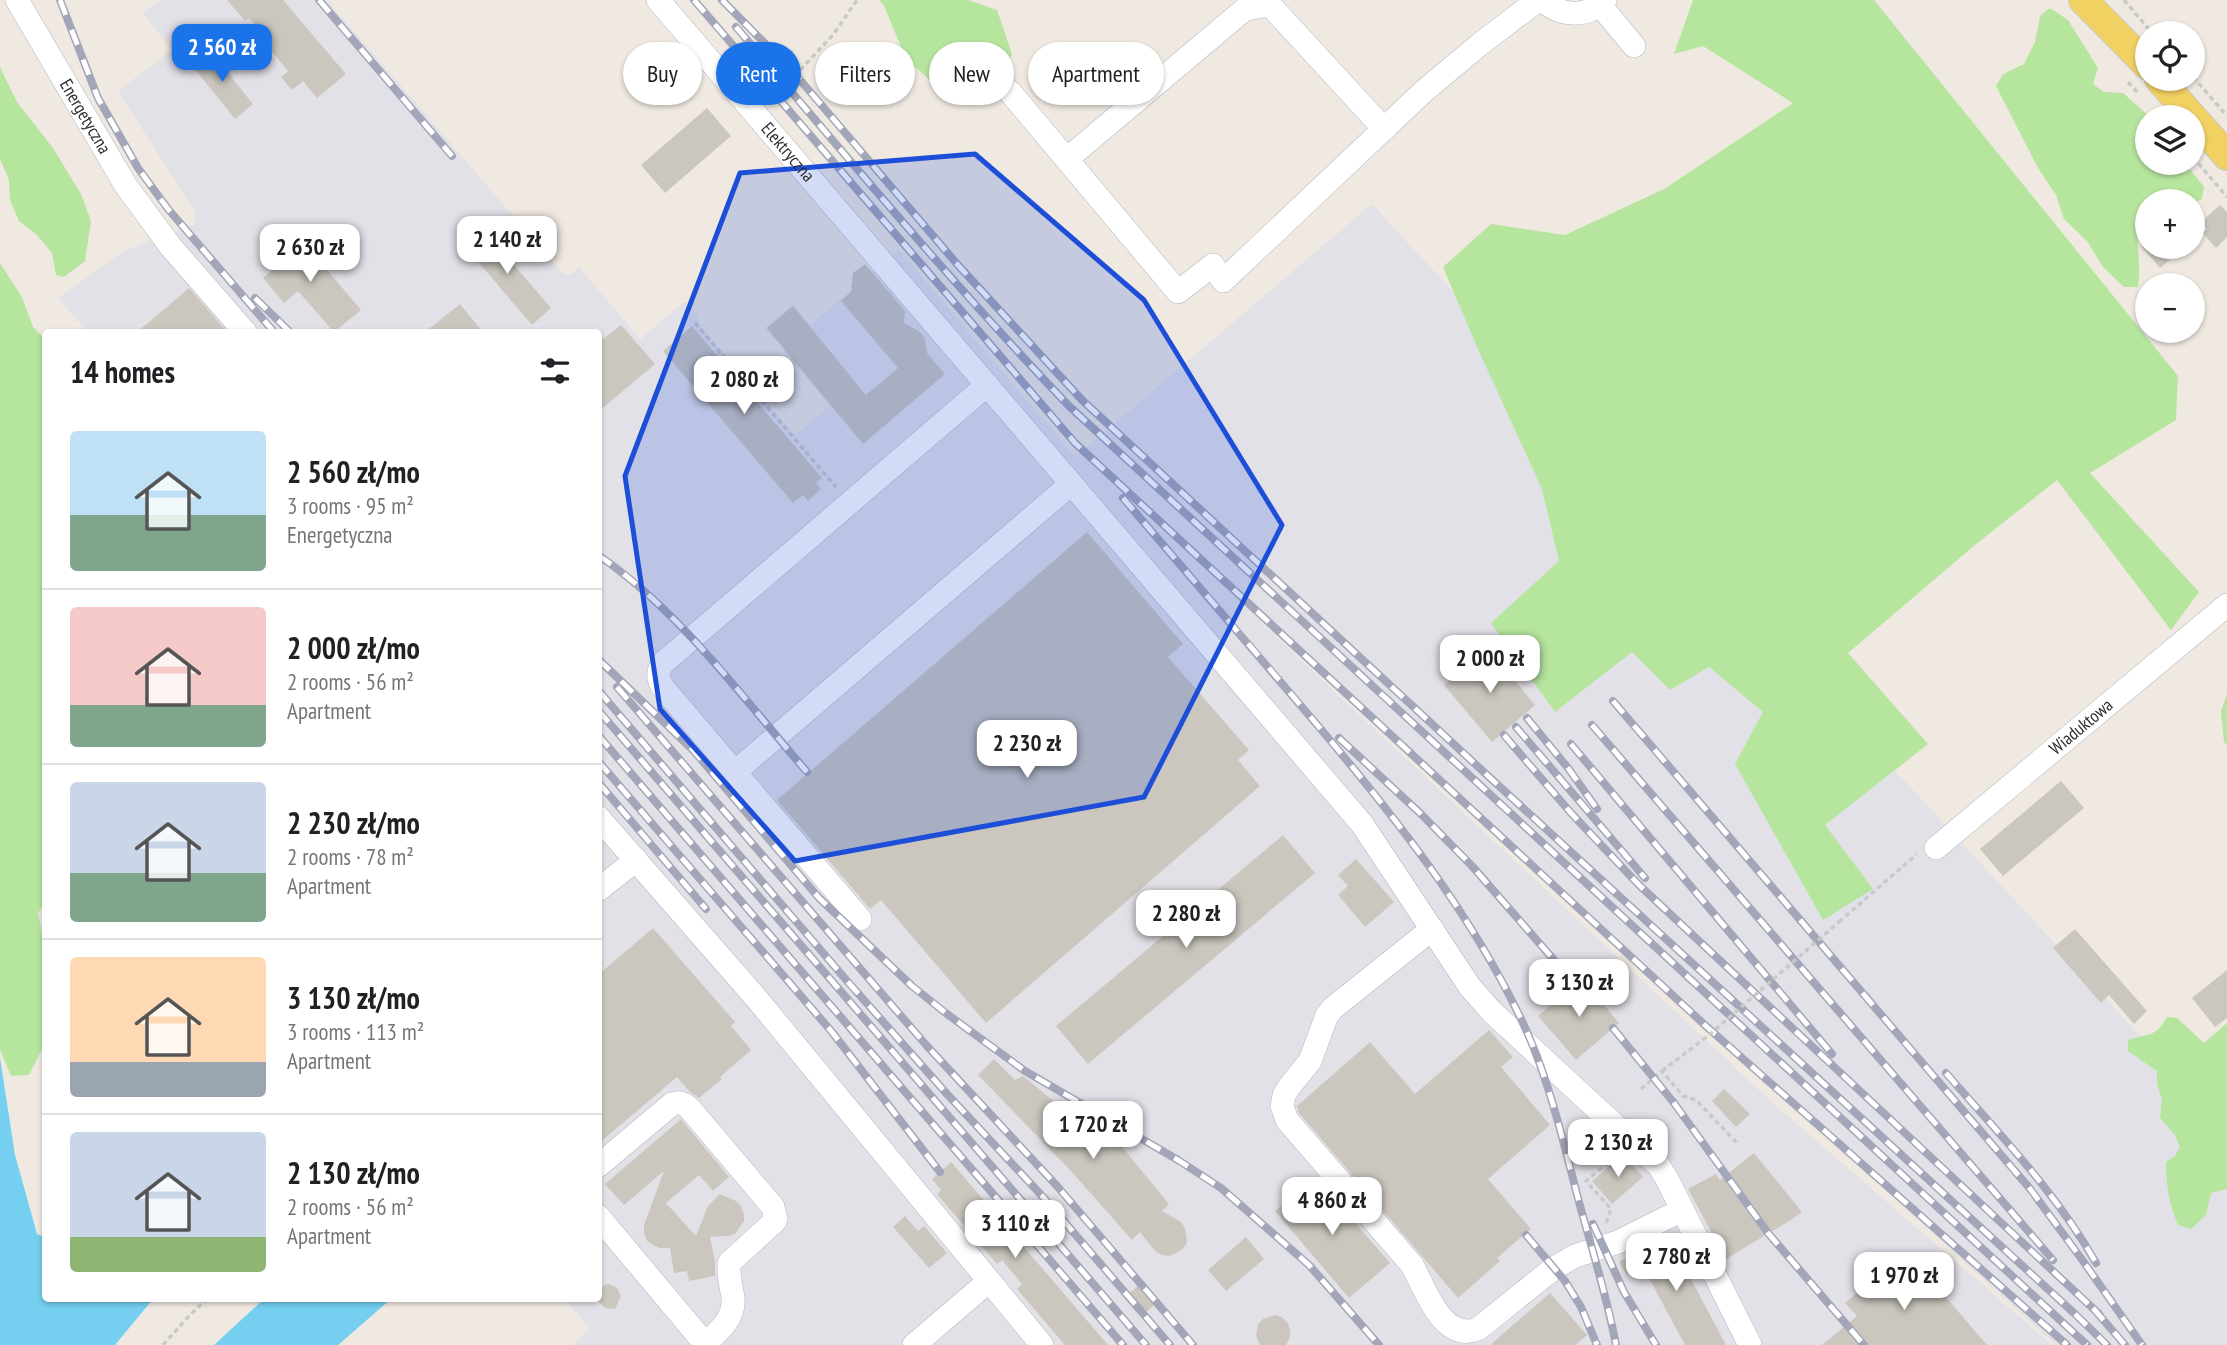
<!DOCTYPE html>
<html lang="en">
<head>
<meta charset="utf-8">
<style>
  :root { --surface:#fff; --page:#f2f2f2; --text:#202124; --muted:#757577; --line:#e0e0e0; --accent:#1a73e8 }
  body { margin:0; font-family:"PT Sans Narrow",sans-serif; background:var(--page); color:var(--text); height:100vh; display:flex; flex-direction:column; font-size:26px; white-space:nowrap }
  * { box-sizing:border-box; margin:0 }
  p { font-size:23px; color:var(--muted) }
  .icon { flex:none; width:38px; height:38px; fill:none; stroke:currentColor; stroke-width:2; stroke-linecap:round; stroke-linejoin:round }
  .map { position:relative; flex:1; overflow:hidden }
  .side { position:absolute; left:42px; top:329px; width:560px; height:973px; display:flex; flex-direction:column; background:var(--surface); border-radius:7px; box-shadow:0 2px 5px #0004 }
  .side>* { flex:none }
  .top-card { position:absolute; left:623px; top:42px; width:665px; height:63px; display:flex; gap:14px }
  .tools { position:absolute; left:2135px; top:21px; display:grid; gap:14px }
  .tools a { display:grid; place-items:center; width:70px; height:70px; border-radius:50%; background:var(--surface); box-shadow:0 2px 5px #0004; font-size:35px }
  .price { position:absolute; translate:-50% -60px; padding:0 16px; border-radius:14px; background:#fff; color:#222; font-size:23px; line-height:46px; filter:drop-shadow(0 2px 4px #0008) }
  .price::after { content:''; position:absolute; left:50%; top:42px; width:21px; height:16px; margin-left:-10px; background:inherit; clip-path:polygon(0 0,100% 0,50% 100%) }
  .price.on { background:var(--accent); color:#fff }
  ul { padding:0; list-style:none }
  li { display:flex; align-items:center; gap:21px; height:175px; padding:0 28px }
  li+li { border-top:2px solid var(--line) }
  li span { display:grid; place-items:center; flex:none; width:196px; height:140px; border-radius:7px; color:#555 }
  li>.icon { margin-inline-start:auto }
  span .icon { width:84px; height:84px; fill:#fffc; stroke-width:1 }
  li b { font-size:30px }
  h2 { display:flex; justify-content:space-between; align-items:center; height:84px; padding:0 28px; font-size:30px }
  .tag { padding:0 24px; border-radius:32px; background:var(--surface); box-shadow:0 2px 5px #0004; font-size:24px; line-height:63px }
  .tag.on { background:var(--accent); color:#fff }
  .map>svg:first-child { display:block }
  .industrial { fill:#e3e1e8 }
  .green { fill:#b6e59e }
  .water { fill:#75cff0 }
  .building { fill:#cbc7bf }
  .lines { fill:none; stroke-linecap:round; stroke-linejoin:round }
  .minor-casing { stroke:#b4b7c1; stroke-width:24 }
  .major-casing { stroke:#c9c9c9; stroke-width:30 }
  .path { stroke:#c9c9c9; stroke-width:3.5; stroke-dasharray:5 3.5; stroke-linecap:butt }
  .minor { stroke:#fff; stroke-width:23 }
  .major { stroke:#f2d163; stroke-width:28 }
  .rail-casing { stroke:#a3a6b8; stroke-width:8 }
  .rail { stroke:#fff; stroke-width:5; stroke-dasharray:16; stroke-linecap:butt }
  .path-bridge { stroke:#c9c9c9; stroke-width:3.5; stroke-dasharray:5 3.5; stroke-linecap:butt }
  .marked { fill:#1d4ed8; fill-opacity:0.2; stroke:#1d4ed8; stroke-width:5; stroke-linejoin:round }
  .labels { text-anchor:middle; stroke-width:6; stroke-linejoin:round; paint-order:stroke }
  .street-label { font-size:18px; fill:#2e2e2e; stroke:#fff }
</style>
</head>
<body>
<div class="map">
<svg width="2227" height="1345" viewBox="0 0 2227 1345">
  <rect width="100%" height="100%" fill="#efe9e1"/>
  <path class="industrial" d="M160 0H327L564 275 572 274 579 267 640 339 685 301 698 316 699 324 795 435 830 406 765 328 793 304 810 325 899 250 1075 457 1372 204 2227 1130V1345H2056L1238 601 1775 1105 2052 1345H573L590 1329 565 1299 598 1298V332H88L58 298 124 251 195 224V212L118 91 172 50 143 13Z"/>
  <path class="green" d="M879 0H968L997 10 1012 54 992 94H946L906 59 884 6Z
    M1693 0H1874L2178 376 2176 420 2090 473 2199 592 2171 630 2057 480 1975 545 1848 653 1928 744 1825 825 1873 889 1823 920 1735 764 1763 712 1709 667 1670 690 1632 652 1555 712 1491 623 1559 561 1542 489 1477 347 1443 267 1491 224 1565 235 1664 189 1793 103 1703 46 1674 54Z
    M2050 8 2068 20 2098 68 2093 84 2104 92 2123 93 2150 117H2147V163H2185L2204 187 2202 199 2193 204V201H2147V217L2137 226C2137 247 2141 267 2138 287H2124L2103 267 2087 241 2064 219 2056 195 2038 168 1996 86 2003 74 2024 64 2035 42 2040 16Z
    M0 67 17 102 53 148 81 194 91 221 85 261 64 277 56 275 52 253 37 235 19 221 10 200 9 180 0 159Z
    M0 263 22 297 33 327 46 340V901L38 913 45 949V1043L29 1075 11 1076 0 1050Z
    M2227 694V745L2224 742 2221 711Z
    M2167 1017 2177 1018 2204 1043 2227 1023V1189L2211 1193 2206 1215 2191 1229 2178 1225C2169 1203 2166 1186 2166 1162L2175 1156 2180 1147 2175 1135 2160 1118 2162 1099 2157 1084V1071L2128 1051V1040C2147 1033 2155 1039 2167 1017Z"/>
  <path class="water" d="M0 1058 15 1155 37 1234 45 1237 46 1298 153 1299 115 1345H0Z
    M264 1299V1298L391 1299 338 1345H214Z"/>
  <path class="building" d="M227 0H283L346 74 317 98 303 81 292 90 281 77 288 71 266 44 269 41 249 18 245 21Z
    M208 48 253 104 235 119 190 63Z
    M707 108 731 136 665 193 641 165Z
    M2220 205 2227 212V237L2216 248 2202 232 2207 229 2201 222Z
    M481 227 551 308 532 325 462 243Z
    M298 235 361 310 334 332 298 291 284 303 263 278 277 266 271 258Z
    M2142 247H2186L2160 268Z
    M865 264 905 311 904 323 920 332 925 339 927 353 945 374 863 444 767 328 793 306 866 395 898 368 841 301 851 292 853 273Z
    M189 288 227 332H137L161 312Z
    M460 304 483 332H425Z
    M621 325 655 364 598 412V343Z
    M692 326 822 478 816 483 821 489 808 501 803 495 793 503 663 351Z
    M1087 532 1183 644 1168 657 1249 750 1238 760 1260 786 986 1023 881 900 870 909 777 800Z
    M1488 648 1535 705 1492 742 1444 685Z
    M2061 781 2084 808 2003 876 1980 849Z
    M1283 835 1315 873 1088 1064 1056 1026Z
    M1356 859 1394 902 1365 927 1338 895 1348 886 1338 875Z
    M653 928 735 1022 731 1026 751 1050 720 1077 722 1079 699 1098 690 1092 677 1077 598 1144V975Z
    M2075 929 2147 1011 2134 1024 2109 995 2101 1003 2053 948Z
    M2227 970V1018L2215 1027 2192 998Z
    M1582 978 1619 1023 1576 1060 1538 1016Z
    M1489 1030 1513 1057 1501 1067 1550 1125 1488 1179 1531 1229 1497 1258 1500 1261 1458 1298 1299 1113 1297 1106 1370 1042 1415 1094Z
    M994 1059 1015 1080 1023 1076 1056 1103 1061 1102 1086 1116 1108 1140 1113 1136 1169 1204 1162 1211 1181 1222 1185 1228 1187 1242 1183 1249 1170 1256 1162 1255 1155 1251 1140 1232 1132 1240 1071 1171 978 1075Z
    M1724 1089 1750 1114 1736 1127 1712 1101Z
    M681 1119 729 1177 713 1191 699 1175 666 1203 696 1236 708 1206 720 1194 736 1201 741 1206 744 1214V1221L735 1234 728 1236 710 1237 715 1261V1276L689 1281 687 1271 674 1273 670 1248H660L653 1245 647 1241 644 1233V1225L664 1171 624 1205 605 1184Z
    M1754 1153 1802 1212 1791 1220 1726 1259 1688 1189 1716 1174 1720 1180Z
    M1623 1154 1643 1177 1612 1204 1592 1181Z
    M951 1162 1108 1345H1065L1017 1289 1022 1284 1002 1260 997 1264 937 1194 941 1190 932 1179Z
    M1314 1176 1390 1263 1349 1298 1275 1211Z
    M905 1216 918 1231 924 1226 947 1253 929 1268 893 1227Z
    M1668 1236 1726 1345H1685L1643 1267 1627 1275 1619 1262Z
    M1246 1237 1264 1259 1226 1291 1208 1270Z
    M1906 1251 1987 1345H1822L1857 1316 1845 1303Z
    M609 1284 617 1288 621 1296 615 1309 605 1308 598 1301V1291L605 1285Z
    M1138 1286 1154 1305 1141 1317 1124 1298Z
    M1550 1293 1587 1335 1575 1345H1490Z
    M1275 1315 1282 1317 1288 1323 1290 1330V1337L1286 1345H1260L1256 1336 1258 1324 1263 1319Z"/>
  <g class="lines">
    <g class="minor-casing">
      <g id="minor">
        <path id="s1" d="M17 0 126 186 171 247 245 332"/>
        <path id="s2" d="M658 0 1362 824 1470 987 1492 1012 1659 1166 1667 1179 1750 1345"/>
        <path d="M1542 0C1561 17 1587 18 1605 0"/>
        <path d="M1600 5 1634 46"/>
        <path d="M1010 92 1178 292 1213 265 1223 281 1424 91 1479 45 1538 0"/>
        <path d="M1067 159 1245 9 1270 5 1384 129"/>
        <path d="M735 772 1071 484"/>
        <path d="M598 817 757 999 1042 1345"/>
        <path id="s3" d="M1936 848 2227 605"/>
        <path d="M598 890 636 860"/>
        <path d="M860 919 665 690C658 681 656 673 663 663L987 385"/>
        <path d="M1432 929 1333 1008 1327 1015 1310 1061 1289 1087 1284 1095 1282 1106 1287 1120 1412 1265C1425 1288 1442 1343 1478 1329L1554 1268 1575 1256 1618 1242 1682 1210"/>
        <path d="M598 1166 672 1104C681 1101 685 1104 691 1110L773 1207 776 1219 774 1222 729 1263C728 1275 731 1286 733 1297 735 1319 719 1331 705 1344"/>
        <path d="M598 1216 706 1345"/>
        <path d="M914 1345 989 1281"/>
      </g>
    </g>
    <g class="major-casing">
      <path id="major" d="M2083 0 2147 65
        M2159 79 2227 156"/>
    </g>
    <path class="path" d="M2124 0 2152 33
      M2193 77 2227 116
      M2128 82 2139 94
      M771 101 833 35 857 0
      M2193 157 2227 197
      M695 323 836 487
      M1839 922 1917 854
      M1662 1071 1709 1035
      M1641 1089 1662 1071 1683 1096 1696 1100 1737 1143
      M1606 1223 1611 1209 1586 1181 1618 1154
      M163 1345 189 1316 208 1298"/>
    <use href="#minor" class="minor"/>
    <use href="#major" class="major"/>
    <g class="rail-casing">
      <path id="rail" d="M60 0 98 98 138 168 168 209 274 332
        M319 0 452 156
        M694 0 1075 443 1707 1027 2067 1345
        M722 0 795 74 957 264 1082 400 1487 775 2075 1314 2107 1345
        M736 27C845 154 953 285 1069 406L2087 1345
        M255 298 290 332
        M1123 498C1188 574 1254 650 1319 727 1395 817 1471 913 1522 1021 1549 1078 1563 1141 1579 1202 1592 1249 1607 1297 1616 1345
        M598 555C681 612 742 697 807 772
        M598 659 693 750 819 898 912 986 947 1014 1025 1071 1178 1160 1221 1188 1309 1265 1379 1345
        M617 687 927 1046 1057 1186 1193 1345
        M598 690 848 982 947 1094 1044 1198 1170 1345
        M1613 701 2031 1190 2083 1261 2142 1345
        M598 710 1146 1345
        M1527 718 1568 768 1597 809
        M1592 725 2053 1260
        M1516 727 1645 878
        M598 735 1123 1345
        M1504 735 1571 813 1639 885 2099 1314
        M1339 738 1421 814 1472 866 1575 984
        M1571 744 1832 1054
        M598 761 832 1032 940 1172
        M598 782 706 909
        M1613 1028 1674 1103 1768 1233 1864 1345
        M1946 1073C1999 1134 2056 1192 2096 1263
        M1593 1224 1624 1292 1656 1345
        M1526 1235 1565 1281 1581 1307 1597 1345
        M2093 1308 2125 1345"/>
    </g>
    <use href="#rail" class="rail"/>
    <path class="path-bridge" d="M1709 1035 1839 922"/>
  </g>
  <path class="marked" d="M975 154 1144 300 1282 525 1144 797 795 861 660 709 625 476 740 173Z"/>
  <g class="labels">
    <g class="street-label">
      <text dy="6" stroke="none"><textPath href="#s1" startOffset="135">Energetyczna</textPath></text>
      <text dy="6" stroke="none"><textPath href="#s2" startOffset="200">Elektryczna</textPath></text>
      <text dy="6" stroke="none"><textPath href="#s3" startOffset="189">Wiaduktowa</textPath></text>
    </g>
  </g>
</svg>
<div class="tools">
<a><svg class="icon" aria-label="locate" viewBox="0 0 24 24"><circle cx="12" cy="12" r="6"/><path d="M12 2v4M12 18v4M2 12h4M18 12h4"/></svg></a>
<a><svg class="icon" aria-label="layers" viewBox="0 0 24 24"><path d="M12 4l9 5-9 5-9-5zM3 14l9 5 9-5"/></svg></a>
<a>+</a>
<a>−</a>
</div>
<b class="price on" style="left:222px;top:84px">2 560 zł</b>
<b class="price" style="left:507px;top:276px">2 140 zł</b>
<b class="price" style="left:310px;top:284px">2 630 zł</b>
<b class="price" style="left:744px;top:416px">2 080 zł</b>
<b class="price" style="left:1490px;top:695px">2 000 zł</b>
<b class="price" style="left:1027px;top:780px">2 230 zł</b>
<b class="price" style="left:1186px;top:950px">2 280 zł</b>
<b class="price" style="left:1579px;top:1019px">3 130 zł</b>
<b class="price" style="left:1093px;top:1161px">1 720 zł</b>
<b class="price" style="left:1618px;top:1179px">2 130 zł</b>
<b class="price" style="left:1332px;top:1237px">4 860 zł</b>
<b class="price" style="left:1015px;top:1260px">3 110 zł</b>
<b class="price" style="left:1676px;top:1293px">2 780 zł</b>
<b class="price" style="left:1904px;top:1312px">1 970 zł</b>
<div class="top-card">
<a class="tag">Buy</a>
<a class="tag on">Rent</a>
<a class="tag">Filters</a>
<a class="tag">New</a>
<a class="tag">Apartment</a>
</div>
<section class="side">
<h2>14 homes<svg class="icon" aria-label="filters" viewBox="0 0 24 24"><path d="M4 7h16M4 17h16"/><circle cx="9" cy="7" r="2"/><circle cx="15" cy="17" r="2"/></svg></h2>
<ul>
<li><span style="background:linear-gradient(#bfe0f5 60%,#7fa58c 0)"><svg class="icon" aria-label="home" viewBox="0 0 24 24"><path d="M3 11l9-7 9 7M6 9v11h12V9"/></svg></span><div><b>2 560 zł/mo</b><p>3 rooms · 95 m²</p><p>Energetyczna</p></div></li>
<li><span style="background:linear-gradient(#f6c9c9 70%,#7fa58c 0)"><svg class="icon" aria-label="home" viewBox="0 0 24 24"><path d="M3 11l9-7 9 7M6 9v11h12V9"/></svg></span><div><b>2 000 zł/mo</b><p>2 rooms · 56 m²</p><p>Apartment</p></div></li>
<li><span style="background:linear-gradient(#c9d6e8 65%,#7fa58c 0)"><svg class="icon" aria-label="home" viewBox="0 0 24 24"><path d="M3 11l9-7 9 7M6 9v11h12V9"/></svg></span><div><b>2 230 zł/mo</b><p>2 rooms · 78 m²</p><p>Apartment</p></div></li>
<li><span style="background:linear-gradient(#ffd9b3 75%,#9aa5b1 0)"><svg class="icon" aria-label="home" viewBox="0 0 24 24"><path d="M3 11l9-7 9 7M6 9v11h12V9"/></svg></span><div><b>3 130 zł/mo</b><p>3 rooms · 113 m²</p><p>Apartment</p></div></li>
<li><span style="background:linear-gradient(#c9d6e8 75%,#8fb573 0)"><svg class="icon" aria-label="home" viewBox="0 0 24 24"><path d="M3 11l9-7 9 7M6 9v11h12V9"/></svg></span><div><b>2 130 zł/mo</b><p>2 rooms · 56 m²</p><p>Apartment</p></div></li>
</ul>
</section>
</div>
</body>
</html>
